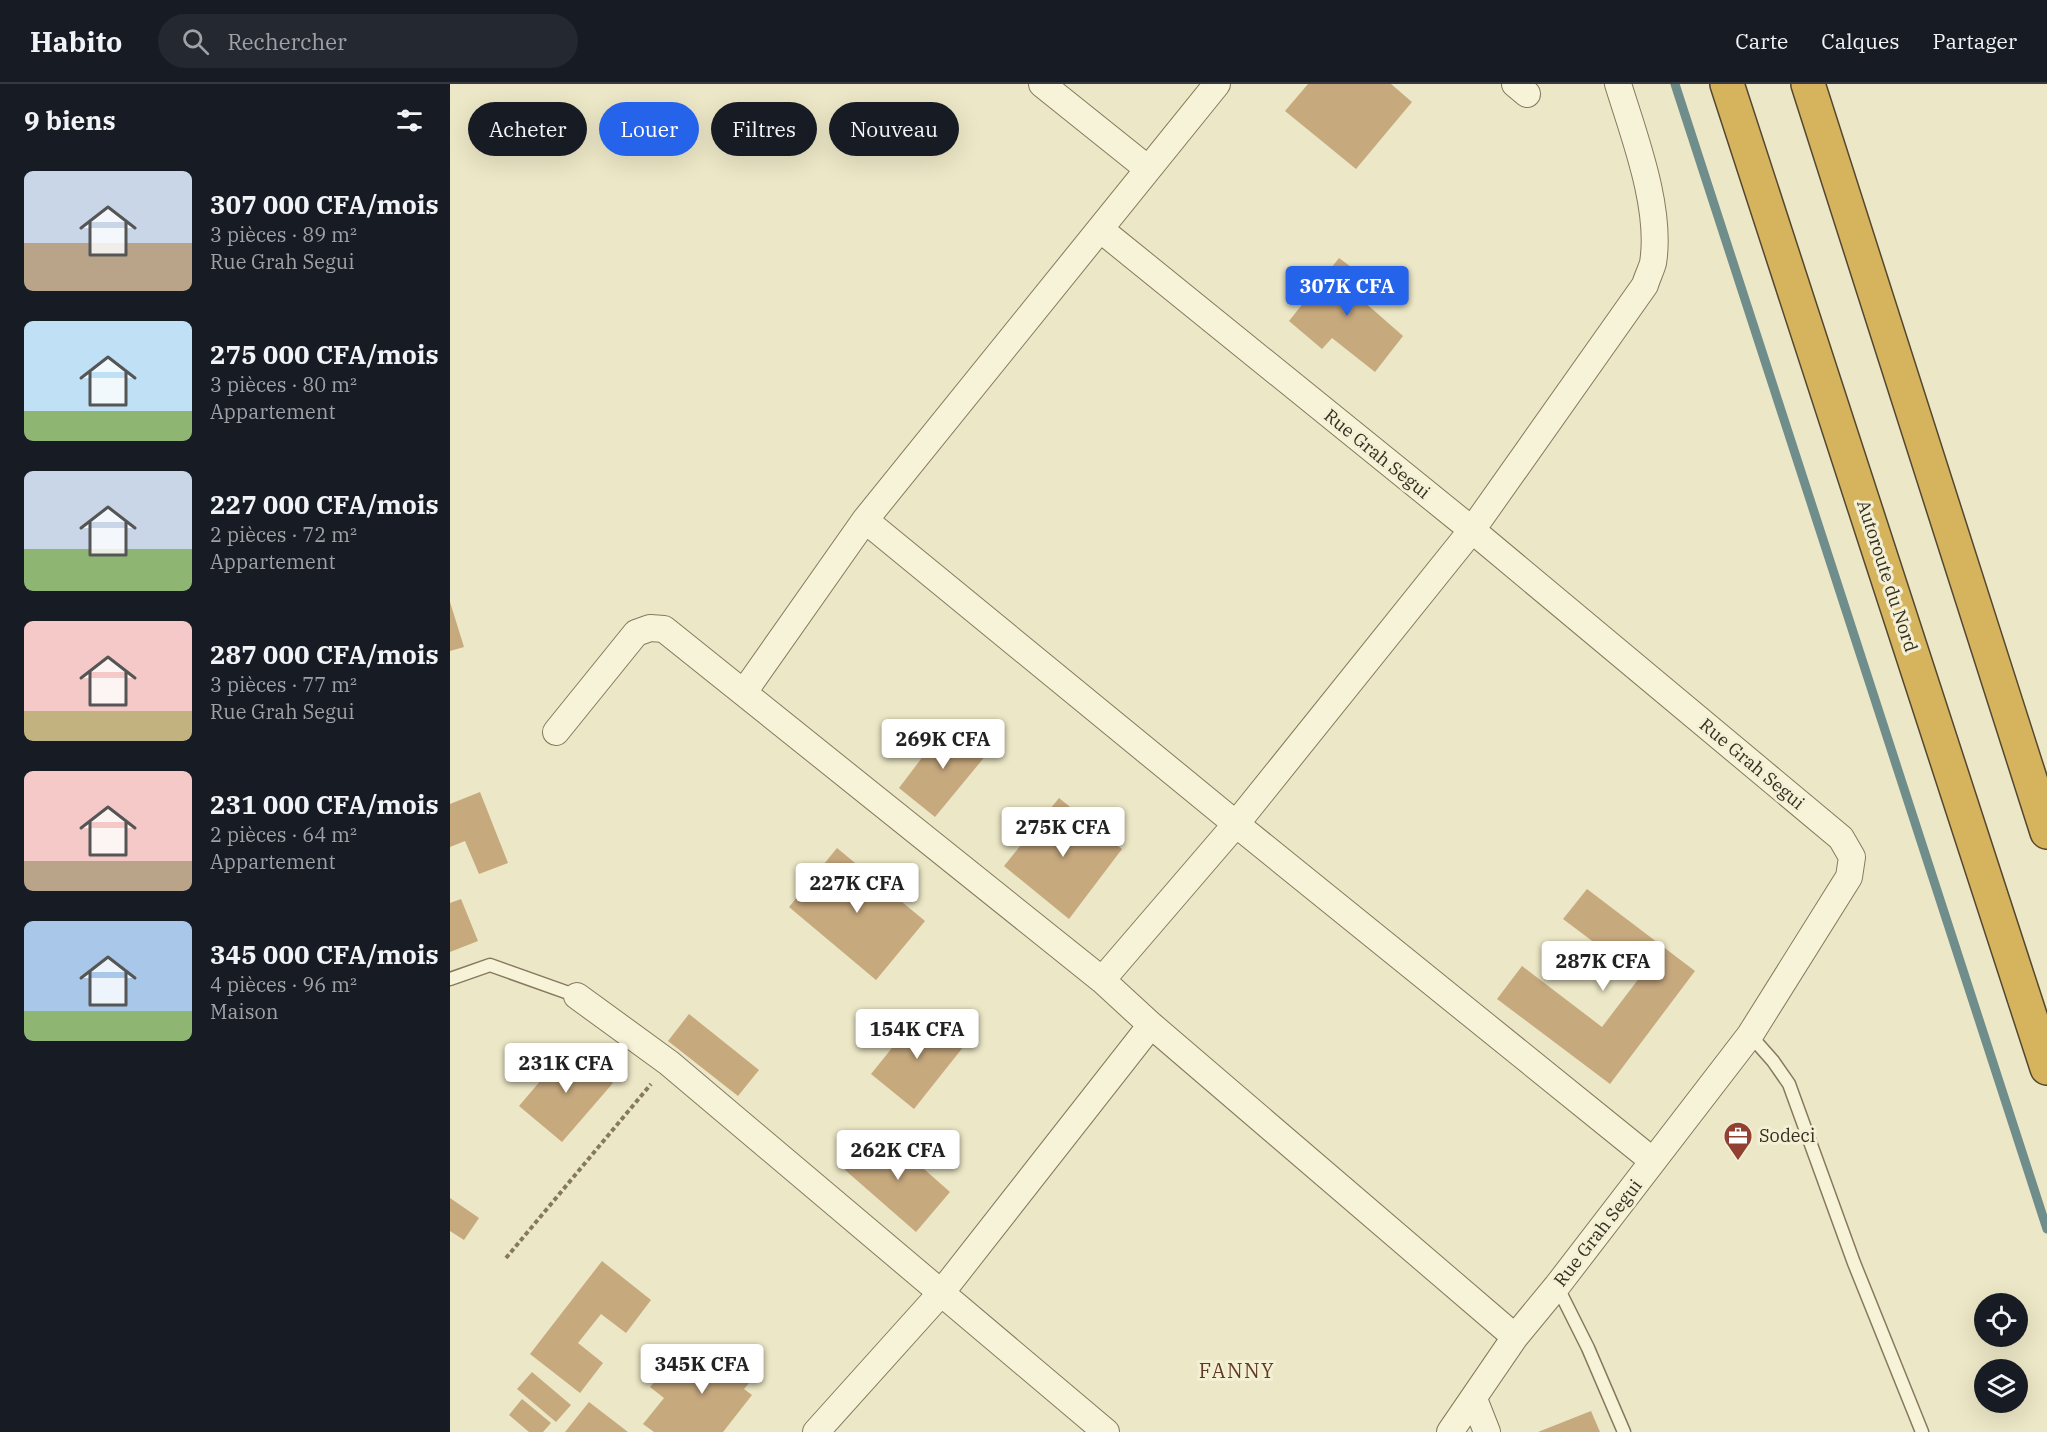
<!DOCTYPE html>
<html lang="fr">
<head>
<meta charset="utf-8">
<style>
  :root { --surface:#171b24; --page:#242831; --text:#f1f3f6; --muted:#9ea1a6; --line:#363941; --accent:#2563eb }
  body { margin:0; font-family:"IBM Plex Serif",serif; background:var(--page); color:var(--text); height:100vh; display:flex; flex-direction:column; font-size:22px; white-space:nowrap }
  * { box-sizing:border-box; margin:0 }
  p { font-size:20px; color:var(--muted) }
  .icon { flex:none; width:33px; height:33px; fill:none; stroke:currentColor; stroke-width:2; stroke-linecap:round; stroke-linejoin:round }
  .map { position:relative; flex:1; overflow:hidden }
  .sheet { display:flex; flex-direction:column; background:var(--surface); width:450px }
  .sheet>* { flex:none }
  .guide { position:absolute; left:18px; top:18px; width:570px; height:54px; display:flex; gap:12px }
  .controls { position:absolute; left:1524px; top:1209px; display:grid; gap:12px }
  .controls a { display:grid; place-items:center; width:54px; height:54px; border-radius:50%; background:var(--surface); box-shadow:0 6px 24px #0002; font-size:30px }
  .price { position:absolute; translate:-50% -51px; padding:0 14px; border-radius:6px; background:#fff; color:#222; font-size:20px; line-height:39px; filter:drop-shadow(0 2px 3px #0008) }
  .price::after { content:''; position:absolute; left:50%; top:36px; width:18px; height:14px; margin-left:-9px; background:inherit; clip-path:polygon(0 0,100% 0,50% 100%) }
  .price.current { background:var(--accent); color:#fff }
  ul { padding:0; list-style:none }
  li { display:flex; align-items:center; gap:18px; height:150px; padding:0 24px }
  li span { display:grid; place-items:center; flex:none; width:168px; height:120px; border-radius:9px; color:#555 }
  li>.icon { margin-inline-start:auto }
  span .icon { width:72px; height:72px; fill:#fffc; stroke-width:1 }
  li b { font-size:26px }
  h2 { display:flex; justify-content:space-between; align-items:center; height:72px; padding:0 24px; font-size:26px }
  .pill { padding:0 21px; border-radius:27px; background:var(--surface); box-shadow:0 6px 24px #0002; font-size:21px; line-height:54px }
  .pill.current { background:var(--accent); color:#fff }
  header { display:flex; align-items:center; gap:36px; box-sizing:border-box; height:84px; padding:0 30px; background:var(--surface); border-bottom:2px solid var(--line) }
  header strong { font-size:28px }
  nav { display:flex; gap:33px; margin-inline-start:auto; font-size:21px }
  .search { width:420px; height:54px; background:var(--page); display:flex; align-items:center; gap:15px; box-sizing:border-box; padding:0 21px; border-radius:33px; color:var(--muted); font-size:22px }
  main { display:flex; flex:1; min-height:0 }
  .map>svg:first-child { display:block }
  .lines { fill:none; stroke-linecap:round; stroke-linejoin:round }
  .stream { stroke:#6e8d8b; stroke-width:9 }
  .building { fill:#c7a97e }
  .service-casing { stroke:#86795d; stroke-width:15 }
  .minor-casing { stroke:#86795d; stroke-width:28 }
  .motorway-casing { stroke:#544731; stroke-width:36 }
  .path { stroke:#86795d; stroke-width:4; stroke-dasharray:4.5 3; stroke-linecap:butt }
  .service { stroke:#f7f3d9; stroke-width:12 }
  .minor { stroke:#f7f3d9; stroke-width:26 }
  .motorway { stroke:#d5b45d; stroke-width:33 }
  .labels { text-anchor:middle; stroke-width:6; stroke-linejoin:round; paint-order:stroke }
  .street-label { font-size:18px; fill:#372f20; stroke:#f3f0d5 }
  .poi-label { font-size:18px; fill:#372f20; stroke:#f3f0d5; text-anchor:start }
  .neighbourhood-label { font-size:20px; letter-spacing:1.5px; fill:#613a22; stroke:#f3f0d5 }
</style>
</head>
<body>
<header>
<strong>Habito</strong>
<div class="search"><svg class="icon" aria-label="search" viewBox="0 0 24 24"><circle cx="10" cy="10" r="6"/><path d="M15 15l6 6"/></svg>Rechercher</div>
<nav><a>Carte</a><a>Calques</a><a>Partager</a></nav>
</header>
<main>
<section class="sheet">
<h2>9 biens<svg class="icon" aria-label="filters" viewBox="0 0 24 24"><path d="M4 7h16M4 17h16"/><circle cx="9" cy="7" r="2"/><circle cx="15" cy="17" r="2"/></svg></h2>
<ul>
<li><span style="background:linear-gradient(#c9d6e8 60%,#b9a48a 0)"><svg class="icon" aria-label="home" viewBox="0 0 24 24"><path d="M3 11l9-7 9 7M6 9v11h12V9"/></svg></span><div><b>307 000 CFA/mois</b><p>3 pièces · 89 m²</p><p>Rue Grah Segui</p></div></li>
<li><span style="background:linear-gradient(#bfe0f5 75%,#8fb573 0)"><svg class="icon" aria-label="home" viewBox="0 0 24 24"><path d="M3 11l9-7 9 7M6 9v11h12V9"/></svg></span><div><b>275 000 CFA/mois</b><p>3 pièces · 80 m²</p><p>Appartement</p></div></li>
<li><span style="background:linear-gradient(#c9d6e8 65%,#8fb573 0)"><svg class="icon" aria-label="home" viewBox="0 0 24 24"><path d="M3 11l9-7 9 7M6 9v11h12V9"/></svg></span><div><b>227 000 CFA/mois</b><p>2 pièces · 72 m²</p><p>Appartement</p></div></li>
<li><span style="background:linear-gradient(#f6c9c9 75%,#c2b280 0)"><svg class="icon" aria-label="home" viewBox="0 0 24 24"><path d="M3 11l9-7 9 7M6 9v11h12V9"/></svg></span><div><b>287 000 CFA/mois</b><p>3 pièces · 77 m²</p><p>Rue Grah Segui</p></div></li>
<li><span style="background:linear-gradient(#f6c9c9 75%,#b9a48a 0)"><svg class="icon" aria-label="home" viewBox="0 0 24 24"><path d="M3 11l9-7 9 7M6 9v11h12V9"/></svg></span><div><b>231 000 CFA/mois</b><p>2 pièces · 64 m²</p><p>Appartement</p></div></li>
<li><span style="background:linear-gradient(#a9c7e8 75%,#8fb573 0)"><svg class="icon" aria-label="home" viewBox="0 0 24 24"><path d="M3 11l9-7 9 7M6 9v11h12V9"/></svg></span><div><b>345 000 CFA/mois</b><p>4 pièces · 96 m²</p><p>Maison</p></div></li>
</ul>
</section>
<div class="map">
<svg width="1597" height="1348" viewBox="0 0 1597 1348">
  <rect width="100%" height="100%" fill="#ece7c6"/>
  <g class="lines">
    <path class="stream" d="M1225 0 1597 1145"/>
  </g>
  <path class="building" d="M858 0H941L962 18 906 85 835 27Z
    M889 174 924 200 912 216 953 252 925 288 882 254 872 265 839 237Z
    M0 518 14 563 0 567Z
    M499 638 537 670 485 733 449 704Z
    M30 708 58 779 29 790 15 757 0 763V720Z
    M609 714 672 765 619 835 554 782Z
    M387 764 475 837 426 896 339 823Z
    M1137 805 1245 887 1160 1000 1047 915 1072 882 1152 943 1190 893 1113 835Z
    M11 815 28 857 0 868V819Z
    M471 928 514 962 464 1025 421 990Z
    M239 930 309 986 288 1012 218 957Z
    M120 962 163 999 112 1058 69 1022Z
    M430 1046 500 1108 466 1148 395 1086Z
    M0 1114 29 1134 14 1156 0 1147Z
    M152 1177 201 1216 176 1249 151 1230 128 1259 153 1279 130 1309 80 1270Z
    M250 1264 270 1281 282 1266 309 1287 294 1305 302 1311 273 1348H204L193 1340 214 1314 200 1303 213 1288 224 1296Z
    M82 1288 121 1321 106 1338 67 1305Z
    M72 1315 101 1339 93 1348H79L59 1331Z
    M139 1318 178 1348H115Z
    M1141 1327 1150 1348H1088Z"/>
  <g class="lines">
    <g class="service-casing">
      <path id="service" d="M0 895 40 881 127 912
        M1300 951 1323 977 1339 1000 1404 1179 1472 1348
        M1107 1202 1138 1264 1174 1348"/>
    </g>
    <g class="minor-casing">
      <path id="minor" d="M592 0 698 85
        M1065 0 1077 10
        M650 145 1022 446 1391 754 1402 773 1399 793 1300 951 1107 1202 1065 1253 1000 1348
        M415 436 786 740 1203 1077
        M294 608 415 436 767 0
        M106 648 186 549 200 544 214 545 652 896 701 941 1065 1253
        M652 896 786 740 1022 446 1195 201C1197 194 1201 186 1203 179 1212 124 1184 52 1168 0
        M127 912 219 979 656 1348
        M1024 1315 1037 1348
        M366 1348 491 1209 701 941"/>
    </g>
    <g class="motorway-casing">
      <path id="motorway" d="M1277 0 1597 984
        M1358 0 1597 748"/>
    </g>
    <path class="path" d="M56 1174 201 1000"/>
    <use href="#service" class="service"/>
    <use href="#minor" class="minor"/>
    <use href="#motorway" class="motorway"/>
  </g>
  <defs>
    <g id="office-pin" transform="scale(1.5)"><path d="M0 17L-7.5 6A9.5 9.5 0 1 1 7.5 6Z" fill="#914031" stroke="#f3f0d5"/><path d="M-6-3h4V-5.5h4V-3h4V5H-6ZM-1-4.5V-3h2v-1.5ZM-6 0V1H6V0Z" fill="#fff"/></g>
  </defs>
  <g fill-rule="evenodd">
    <use href="#office-pin" x="1288" y="1052"/>
  </g>
  <g class="labels">
    <g class="street-label">
      <text transform="translate(927 370) rotate(39)" y="6">Rue Grah Segui</text>
      <text transform="translate(1437 492) rotate(72)" y="6">Autoroute du Nord</text>
      <text transform="translate(1302 680) rotate(40)" y="6">Rue Grah Segui</text>
      <text transform="translate(1148 1149) rotate(-52)" y="6">Rue Grah Segui</text>
    </g>
    <g class="poi-label">
      <text x="1309" y="1058">Sodeci</text>
    </g>
    <g class="neighbourhood-label">
      <text x="787" y="1294">FANNY</text>
    </g>
  </g>
</svg>
<div class="controls">
<a><svg class="icon" aria-label="locate" viewBox="0 0 24 24"><circle cx="12" cy="12" r="6"/><path d="M12 2v4M12 18v4M2 12h4M18 12h4"/></svg></a>
<a><svg class="icon" aria-label="layers" viewBox="0 0 24 24"><path d="M12 4l9 5-9 5-9-5zM3 14l9 5 9-5"/></svg></a>
</div>
<b class="price current" style="left:897px;top:233px">307K CFA</b>
<b class="price" style="left:493px;top:686px">269K CFA</b>
<b class="price" style="left:613px;top:774px">275K CFA</b>
<b class="price" style="left:407px;top:830px">227K CFA</b>
<b class="price" style="left:1153px;top:908px">287K CFA</b>
<b class="price" style="left:467px;top:976px">154K CFA</b>
<b class="price" style="left:116px;top:1010px">231K CFA</b>
<b class="price" style="left:448px;top:1097px">262K CFA</b>
<b class="price" style="left:252px;top:1311px">345K CFA</b>
<div class="guide">
<a class="pill">Acheter</a>
<a class="pill current">Louer</a>
<a class="pill">Filtres</a>
<a class="pill">Nouveau</a>
</div>
</div>
</main>
</body>
</html>
